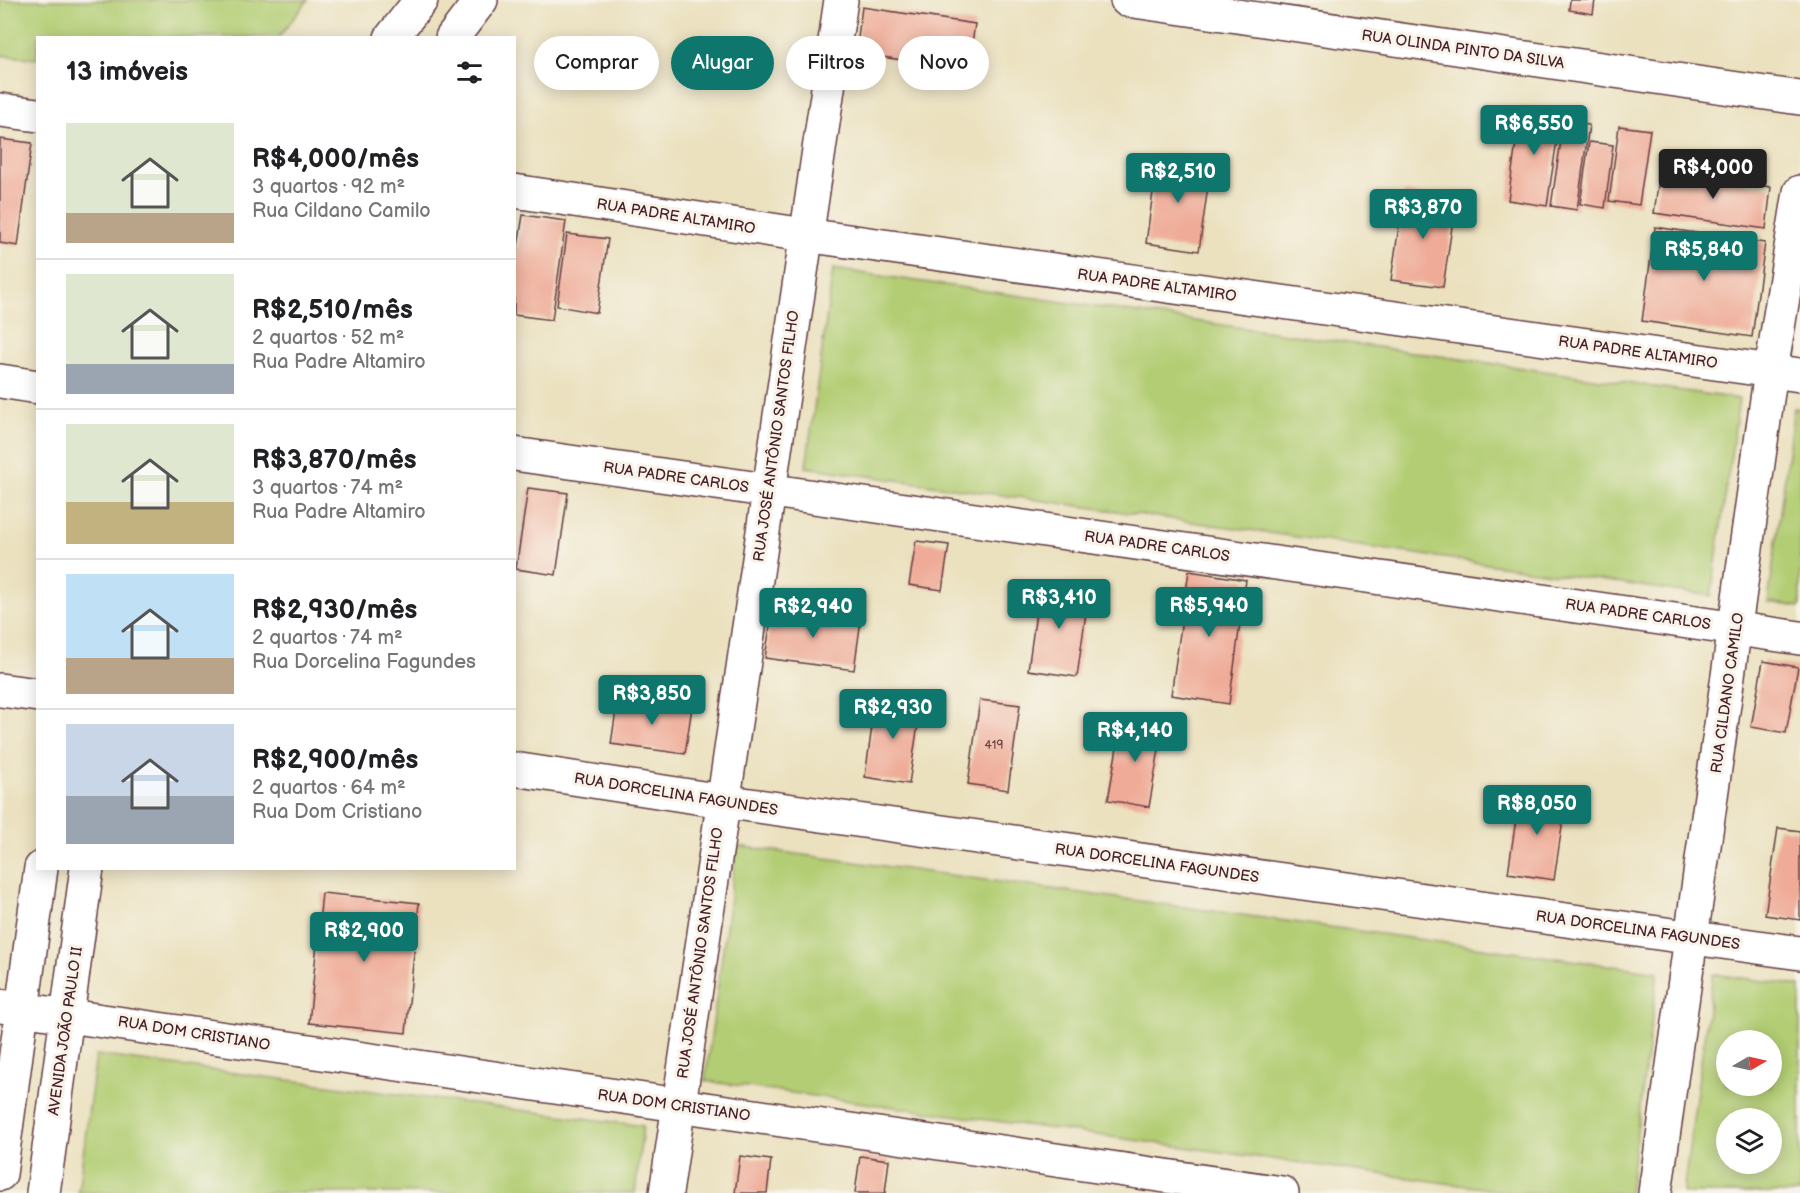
<!DOCTYPE html>
<html lang="pt">
<head>
<meta charset="utf-8">
<style>
  :root { --surface:#fff; --page:#f6f6f6; --text:#202124; --muted:#757577; --line:#e0e0e0; --accent:#0f766e }
  body { margin:0; font-family:"Balsamiq Sans",sans-serif; background:var(--page); color:var(--text); height:100vh; display:flex; flex-direction:column; font-size:22px; white-space:nowrap }
  * { box-sizing:border-box; margin:0 }
  p { font-size:20px; color:var(--muted) }
  .icon { flex:none; width:33px; height:33px; fill:none; stroke:currentColor; stroke-width:2; stroke-linecap:round; stroke-linejoin:round }
  .map { position:relative; flex:1; overflow:hidden }
  .sheet { position:absolute; left:36px; top:36px; width:480px; height:834px; display:flex; flex-direction:column; background:var(--surface); border-radius:0px; box-shadow:0 3px 15px #0003 }
  .sheet>* { flex:none }
  .top-card { position:absolute; left:534px; top:36px; width:570px; height:54px; display:flex; gap:12px }
  .needle { width:39px; rotate:81deg }
  .tools { position:absolute; left:1716px; top:1030px; display:grid; gap:12px }
  .tools a { display:grid; place-items:center; width:66px; height:66px; border-radius:50%; background:var(--surface); box-shadow:0 3px 15px #0003; font-size:30px }
  .price { position:absolute; translate:-50% -51px; padding:0 14px; border-radius:6px; background:var(--accent); color:#fff; font-size:20px; line-height:39px; filter:drop-shadow(0 2px 3px #0008) }
  .price::after { content:''; position:absolute; left:50%; top:36px; width:18px; height:14px; margin-left:-9px; background:inherit; clip-path:polygon(0 0,100% 0,50% 100%) }
  .price.active { background:#222; color:#fff }
  ul { padding:0; list-style:none }
  li { display:flex; align-items:center; gap:18px; height:150px; padding:0 30px }
  li+li { border-top:2px solid var(--line) }
  li span { display:grid; place-items:center; flex:none; width:168px; height:120px; border-radius:0px; color:#555 }
  li>.icon { margin-inline-start:auto }
  span .icon { width:72px; height:72px; fill:#fffc; stroke-width:1 }
  li b { font-size:26px }
  h2 { display:flex; justify-content:space-between; align-items:center; height:72px; padding:0 30px; font-size:26px }
  .tag { padding:0 21px; border-radius:27px; background:var(--surface); box-shadow:0 3px 15px #0003; font-size:21px; line-height:54px }
  .tag.active { background:var(--accent); color:#fff }
  .map>svg:first-child { display:block }
  .green { fill:#b2cd73; stroke:#7e764f; stroke-width:1.5; fill-rule:evenodd }
  .building { fill:#efab97 }
  .lines { fill:none; stroke-linecap:round; stroke-linejoin:round }
  .minor-casing { stroke:#623c41; stroke-width:36 }
  .minor { stroke:#fff; stroke-width:33 }
  .labels { text-anchor:middle; stroke-width:6; stroke-linejoin:round; paint-order:stroke }
  .number-label { font-size:12px; fill:#734246 }
  .street-label { font-size:15px; fill:#4a1f2b; stroke:#f7f3e8 }
</style>
</head>
<body>
<div class="map">
<svg width="1800" height="1193" viewBox="0 0 1800 1193">
  <rect width="100%" height="100%" fill="#f7f3e8"/>
  <filter id="ink" filterUnits="userSpaceOnUse"><feTurbulence type="fractalNoise" baseFrequency=".0167" numOctaves="2"/><feDisplacementMap in="SourceGraphic" scale="12" xChannelSelector="R" yChannelSelector="G"/><feConvolveMatrix kernelMatrix="1 2 1 2 8 2 1 2 1" color-interpolation-filters="sRGB"/></filter>
  <filter id="wash" filterUnits="userSpaceOnUse"><feTurbulence type="fractalNoise" baseFrequency=".008" numOctaves="4" result="noise"/><feDisplacementMap in="SourceGraphic" scale="24" xChannelSelector="R" yChannelSelector="G"/><feGaussianBlur stdDeviation="1.35" result="paint"/><feColorMatrix in="noise" values="0 0 0 0 0 0 0 0 0 0 0 0 0 0 0 0 0 1.4 0 .05"/><feComposite in="paint" operator="in"/></filter>
  <g filter="url(#wash)">
    <rect width="100%" height="100%" fill="#ebe1bf"/>
    <path class="green" d="M0 0H308L279 37 38 38 37 59 0 55Z
      M833 269 1739 399 1711 596 806 467Z
      M1794 408 1800 409V607L1768 602Z
      M737 846 1658 972 1629 1193H1518L705 1081Z
      M1713 974 1800 986V1193H1683ZM1726 1041H1772V1086H1726ZM1726 1119H1772V1164H1726Z
      M96 1055 643 1126 635 1193H78Z"/>
    <g id="blocks">
      <path class="building" d="M1570 0H1595L1593 14 1569 10Z
        M862 7 975 24 968 70 856 53Z
        M1521 107 1561 113 1547 206 1508 200Z
        M1564 121 1589 125 1577 210 1551 206Z
        M1619 126 1650 130 1639 205 1609 201Z
        M0 139 32 143 18 246 0 243Z
        M1589 142 1613 145 1605 208 1580 204Z
        M1158 156 1211 164 1199 251 1146 243Z
        M1660 171 1771 187 1766 229 1654 213Z
        M1404 192 1456 200 1443 287 1391 280Z
        M523 215 566 221 552 320 514 315V271Z
        M1655 227 1765 243 1752 337 1642 321Z
        M567 234 608 239 597 313 557 306Z
        M528 488 568 493 556 575 516 569Z
        M916 541 949 545 942 590 909 585Z
        M1189 571 1246 580 1229 704 1171 695Z
        M1040 584 1089 591 1077 677 1028 670Z
        M773 607 861 620 854 670 765 658Z
        M1763 661 1798 667 1786 733 1751 727Z
        M618 697 692 707 685 754 611 744Z
        M876 697 921 704 909 784 865 777Z
        M980 700 1020 705 1008 790 968 784Z
        M1122 718 1163 726 1149 807 1108 800Z
        M1520 792 1566 799 1554 880 1508 873Z
        M1778 828 1800 831V920L1765 915Z
        M322 893 419 903 406 1033 309 1023Z
        M740 1156 771 1160 767 1193H735Z
        M860 1156 889 1160 885 1193H855Z"/>
    </g>
  </g>
  <g filter="url(#ink)">
    <use href="#blocks" fill-opacity="0" stroke="#623c41" stroke-width="1.5"/>
    <g class="lines">
      <g class="minor-casing">
        <path id="minor" d="M1127 0 1800 98
          M391 38 421 0
          M452 38 481 0
          M0 110 38 115
          M514 191 805 235 1800 375
          M0 381 38 387
          M514 454 1800 638
          M0 690 38 695
          M514 769 722 801 1800 953
          M0 1006 1282 1193
          M0 1174 41 868
          M43 1193 87 868
          M666 1193 841 0
          M1655 1193 1771 371 1800 192"/>
      </g>
      <use href="#minor" class="minor"/>
    </g>
  </g>
  <g class="labels">
    <g class="number-label">
      <text x="994" y="749">419</text>
    </g>
    <g class="street-label">
      <text transform="translate(1463 49) rotate(8)" y="5">RUA OLINDA PINTO DA SILVA</text>
      <text transform="translate(676 216) rotate(9)" y="5">RUA PADRE ALTAMIRO</text>
      <text transform="translate(1157 285) rotate(8)" y="5">RUA PADRE ALTAMIRO</text>
      <text transform="translate(1638 352) rotate(8)" y="5">RUA PADRE ALTAMIRO</text>
      <text transform="translate(776 436) rotate(-82)" y="5">RUA JOSÉ ANTÔNIO SANTOS FILHO</text>
      <text transform="translate(676 477) rotate(8)" y="5">RUA PADRE CARLOS</text>
      <text transform="translate(1157 546) rotate(8)" y="5">RUA PADRE CARLOS</text>
      <text transform="translate(1638 614) rotate(8)" y="5">RUA PADRE CARLOS</text>
      <text transform="translate(1727 693) rotate(-82)" y="5">RUA CILDANO CAMILO</text>
      <text transform="translate(676 794) rotate(9)" y="5">RUA DORCELINA FAGUNDES</text>
      <text transform="translate(1157 863) rotate(8)" y="5">RUA DORCELINA FAGUNDES</text>
      <text transform="translate(1638 930) rotate(8)" y="5">RUA DORCELINA FAGUNDES</text>
      <text transform="translate(700 953) rotate(-82)" y="5">RUA JOSÉ ANTÔNIO SANTOS FILHO</text>
      <text transform="translate(65 1031) rotate(-82)" y="5">AVENIDA JOÃO PAULO II</text>
      <text transform="translate(194 1033) rotate(9)" y="5">RUA DOM CRISTIANO</text>
      <text transform="translate(674 1105) rotate(8)" y="5">RUA DOM CRISTIANO</text>
    </g>
  </g>
</svg>
<div class="tools">
<a><svg class="needle" viewBox="-14 -14 28 28"><path d="M0-13l5 13h-10z" fill="#e53935"/><path d="M0 13l5-13h-10z" fill="#757577"/></svg></a>
<a><svg class="icon" aria-label="layers" viewBox="0 0 24 24"><path d="M12 4l9 5-9 5-9-5zM3 14l9 5 9-5"/></svg></a>
</div>
<b class="price" style="left:1534px;top:156px">R$6,550</b>
<b class="price active" style="left:1713px;top:200px">R$4,000</b>
<b class="price" style="left:1178px;top:204px">R$2,510</b>
<b class="price" style="left:1423px;top:240px">R$3,870</b>
<b class="price" style="left:1704px;top:282px">R$5,840</b>
<b class="price" style="left:1059px;top:630px">R$3,410</b>
<b class="price" style="left:1209px;top:638px">R$5,940</b>
<b class="price" style="left:813px;top:639px">R$2,940</b>
<b class="price" style="left:652px;top:726px">R$3,850</b>
<b class="price" style="left:893px;top:740px">R$2,930</b>
<b class="price" style="left:1135px;top:763px">R$4,140</b>
<b class="price" style="left:1537px;top:836px">R$8,050</b>
<b class="price" style="left:364px;top:963px">R$2,900</b>
<div class="top-card">
<a class="tag">Comprar</a>
<a class="tag active">Alugar</a>
<a class="tag">Filtros</a>
<a class="tag">Novo</a>
</div>
<section class="sheet">
<h2>13 imóveis<svg class="icon" aria-label="filters" viewBox="0 0 24 24"><path d="M4 7h16M4 17h16"/><circle cx="9" cy="7" r="2"/><circle cx="15" cy="17" r="2"/></svg></h2>
<ul>
<li><span style="background:linear-gradient(#dfe7d0 75%,#b9a48a 0)"><svg class="icon" aria-label="home" viewBox="0 0 24 24"><path d="M3 11l9-7 9 7M6 9v11h12V9"/></svg></span><div><b>R$4,000/mês</b><p>3 quartos · 92 m²</p><p>Rua Cildano Camilo</p></div></li>
<li><span style="background:linear-gradient(#dfe7d0 75%,#9aa5b1 0)"><svg class="icon" aria-label="home" viewBox="0 0 24 24"><path d="M3 11l9-7 9 7M6 9v11h12V9"/></svg></span><div><b>R$2,510/mês</b><p>2 quartos · 52 m²</p><p>Rua Padre Altamiro</p></div></li>
<li><span style="background:linear-gradient(#dfe7d0 65%,#c2b280 0)"><svg class="icon" aria-label="home" viewBox="0 0 24 24"><path d="M3 11l9-7 9 7M6 9v11h12V9"/></svg></span><div><b>R$3,870/mês</b><p>3 quartos · 74 m²</p><p>Rua Padre Altamiro</p></div></li>
<li><span style="background:linear-gradient(#bfe0f5 70%,#b9a48a 0)"><svg class="icon" aria-label="home" viewBox="0 0 24 24"><path d="M3 11l9-7 9 7M6 9v11h12V9"/></svg></span><div><b>R$2,930/mês</b><p>2 quartos · 74 m²</p><p>Rua Dorcelina Fagundes</p></div></li>
<li><span style="background:linear-gradient(#c9d6e8 60%,#9aa5b1 0)"><svg class="icon" aria-label="home" viewBox="0 0 24 24"><path d="M3 11l9-7 9 7M6 9v11h12V9"/></svg></span><div><b>R$2,900/mês</b><p>2 quartos · 64 m²</p><p>Rua Dom Cristiano</p></div></li>
</ul>
</section>
</div>
</body>
</html>
